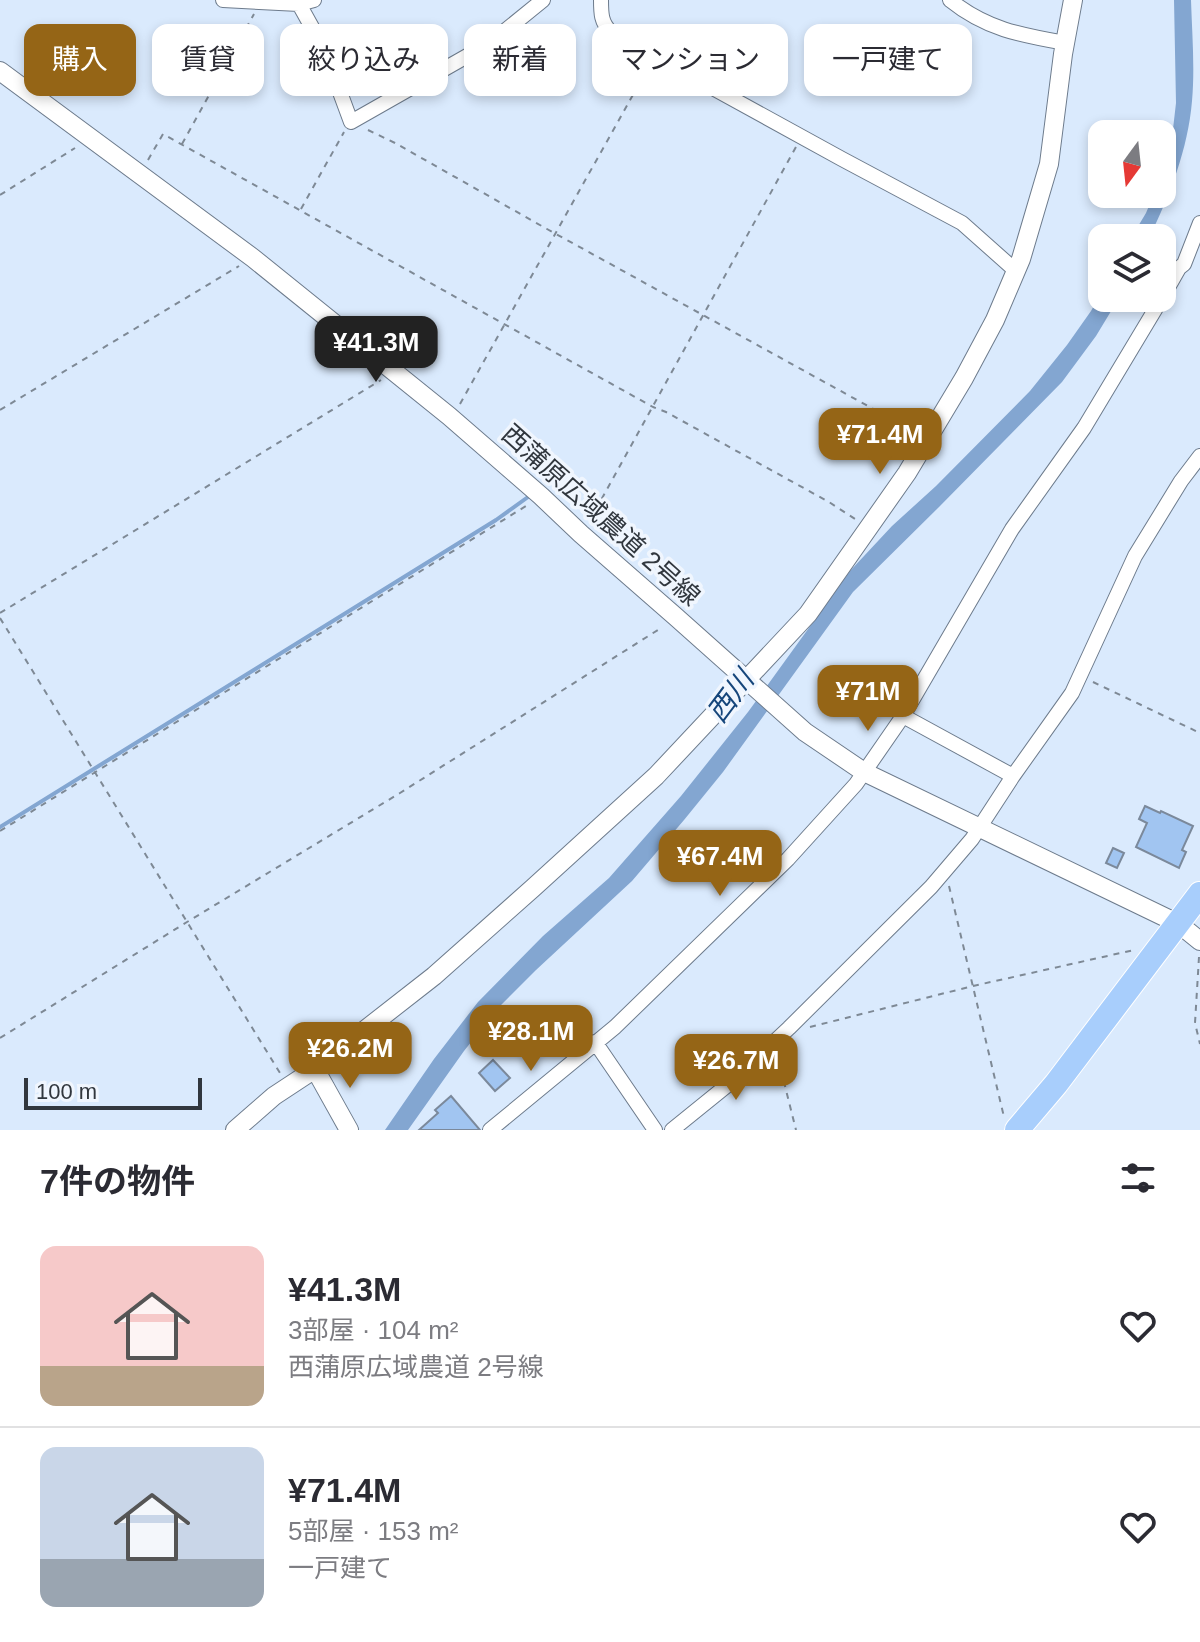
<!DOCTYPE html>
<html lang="ja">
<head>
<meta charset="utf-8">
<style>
  :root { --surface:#fff; --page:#f7f7f7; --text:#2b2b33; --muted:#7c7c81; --line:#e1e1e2; --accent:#956516 }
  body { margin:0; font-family:Helvetica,"Noto Sans JP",sans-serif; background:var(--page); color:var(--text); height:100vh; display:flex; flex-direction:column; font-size:30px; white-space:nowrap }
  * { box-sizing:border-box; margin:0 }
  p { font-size:26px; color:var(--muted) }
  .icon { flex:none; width:44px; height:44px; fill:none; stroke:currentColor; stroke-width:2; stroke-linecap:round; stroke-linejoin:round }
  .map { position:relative; height:1130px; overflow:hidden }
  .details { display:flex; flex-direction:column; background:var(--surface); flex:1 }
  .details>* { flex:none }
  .hud { position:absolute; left:24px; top:24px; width:1152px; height:72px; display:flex; gap:16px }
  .needle { width:52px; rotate:195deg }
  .buttons { position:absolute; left:1088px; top:120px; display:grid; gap:16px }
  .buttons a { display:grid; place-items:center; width:88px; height:88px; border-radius:16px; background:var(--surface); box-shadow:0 4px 12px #0003; font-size:40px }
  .scale { position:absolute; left:24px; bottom:20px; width:178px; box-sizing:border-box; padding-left:8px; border:4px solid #31373e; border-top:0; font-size:22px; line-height:28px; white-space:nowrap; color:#31373e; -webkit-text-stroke:6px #f0f6fe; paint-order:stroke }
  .price { position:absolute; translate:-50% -68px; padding:0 18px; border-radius:16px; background:var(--accent); color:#fff; font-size:26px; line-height:52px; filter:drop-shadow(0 2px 4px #0008) }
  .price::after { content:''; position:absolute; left:50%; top:48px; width:24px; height:18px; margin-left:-12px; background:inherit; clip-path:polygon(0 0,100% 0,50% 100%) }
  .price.current { background:#222; color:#fff }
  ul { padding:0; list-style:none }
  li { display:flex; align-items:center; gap:24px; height:200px; padding:0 40px }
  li+li { border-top:2px solid var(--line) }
  li span { display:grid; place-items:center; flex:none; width:224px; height:160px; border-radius:16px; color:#555 }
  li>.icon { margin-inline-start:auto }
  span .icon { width:96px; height:96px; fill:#fffc; stroke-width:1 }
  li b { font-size:34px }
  h2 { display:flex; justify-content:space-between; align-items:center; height:96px; padding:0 40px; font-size:34px }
  .chip { padding:0 28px; border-radius:16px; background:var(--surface); box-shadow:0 4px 12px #0003; font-size:28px; line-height:72px }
  .chip.current { background:var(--accent); color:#fff }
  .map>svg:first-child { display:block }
  .water { fill:#83a6d1 }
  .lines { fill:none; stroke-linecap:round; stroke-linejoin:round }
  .stream { stroke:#83a6d1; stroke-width:4 }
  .building { fill:#a1c5f1; stroke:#7b899b; stroke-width:2 }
  .minor-casing { stroke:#6d7b8c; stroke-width:16 }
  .tertiary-casing { stroke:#6d7b8c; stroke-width:20 }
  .trunk-casing { stroke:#fff; stroke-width:26 }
  .path { stroke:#7e8995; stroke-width:2; stroke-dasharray:6 6; stroke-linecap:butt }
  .minor { stroke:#fff; stroke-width:14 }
  .tertiary { stroke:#fff; stroke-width:18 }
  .trunk { stroke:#a8cefc; stroke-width:24 }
  .labels { text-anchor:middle; stroke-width:7; stroke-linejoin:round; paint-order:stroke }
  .street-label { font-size:26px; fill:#31373e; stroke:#f0f6fe }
  .water-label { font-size:28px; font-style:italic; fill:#16467b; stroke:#f0f6fe }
</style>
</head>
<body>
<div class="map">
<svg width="1200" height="1130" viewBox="0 0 1200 1130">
  <rect width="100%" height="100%" fill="#daeafd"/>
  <path class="water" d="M1174 0H1191C1192 33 1195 68 1192 101 1188 149 1170 195 1149 238H1131L1146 213 1154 194H1162V175L1170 155 1176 103Z
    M1102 291V298H1119L1096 336 1062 382 939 507 853 592 723 772 684 820 632 881 536 970 498 1008 464 1051 408 1130H385L434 1059 478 1002 543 936 609 878 681 796 748 712 850 571 892 526 936 486 1030 391 1067 345 1091 311Z"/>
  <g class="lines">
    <path class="stream" d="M0 827 496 520 528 497"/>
  </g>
  <path class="building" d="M1145 806 1160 813 1161 811 1193 826 1182 850 1186 852 1179 868 1136 847 1147 823 1139 819Z
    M1113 848 1124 853 1117 868 1106 863Z
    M493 1060 510 1078 495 1091 479 1073Z
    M451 1096 480 1130H419L438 1113 435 1110Z"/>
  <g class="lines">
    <g class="minor-casing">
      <path id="minor" d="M223 0 299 4 314 0
        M601 0C601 13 601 23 611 32L842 159 962 223 1016 271
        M950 0C986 29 1020 35 1065 43
        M299 4 324 49 351 122 490 43 543 0
        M1162 298 1179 268 1184 264 1200 223
        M903 716 1013 776
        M595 1042 655 1130
        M490 1130 615 1027 788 859 856 784 903 716 1012 529 1084 428 1162 298
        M672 1130 735 1079 789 1028 931 887 972 839 1013 776 1072 693 1135 556 1181 481 1200 456"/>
    </g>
    <g class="tertiary-casing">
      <path id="tertiary" d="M0 71 253 258 449 416 541 496 581 534 676 617 805 732 864 772 1179 924 1200 941
        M315 1069 349 1130
        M235 1130 274 1096 315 1069 434 976 533 888 656 776 808 614 907 473 964 378 995 320 1021 259 1049 164 1063 54 1073 0"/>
    </g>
    <g class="trunk-casing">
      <path id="trunk" d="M1017 1130 1056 1084 1200 894"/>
    </g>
    <path class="path" d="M368 130 395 143 547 229 915 432
      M182 144 254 14
      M148 160 163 134 653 407 666 412 829 502 855 519
      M0 195 75 148
      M301 209 344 132
      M460 404 648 68
      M0 410 239 266
      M590 520 796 147
      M0 613 381 380
      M0 618 280 1073
      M1093 682 1200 733
      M0 831 526 506
      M949 886 1004 1117
      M1199 957 1195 1023 1200 1044
      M810 1027 973 986 1134 950
      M0 1038 187 922 400 793 661 628
      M778 1058 796 1130"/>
    <use href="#minor" class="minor"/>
    <use href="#tertiary" class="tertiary"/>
    <use href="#trunk" class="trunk"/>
  </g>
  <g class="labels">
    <g class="street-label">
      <text transform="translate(601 515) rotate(42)" y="9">西蒲原広域農道 2号線</text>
    </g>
    <g class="water-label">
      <text transform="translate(730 696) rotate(-53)" y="10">西川</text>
    </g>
  </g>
</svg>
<div class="buttons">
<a><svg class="needle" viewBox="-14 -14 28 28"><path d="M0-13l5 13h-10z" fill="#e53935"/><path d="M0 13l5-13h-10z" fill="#7c7c81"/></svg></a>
<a><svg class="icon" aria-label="layers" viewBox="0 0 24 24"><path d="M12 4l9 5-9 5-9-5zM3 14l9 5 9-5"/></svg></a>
</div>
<div class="scale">100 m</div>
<b class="price current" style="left:376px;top:384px">¥41.3M</b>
<b class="price" style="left:880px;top:476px">¥71.4M</b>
<b class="price" style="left:868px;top:733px">¥71M</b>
<b class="price" style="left:720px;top:898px">¥67.4M</b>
<b class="price" style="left:531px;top:1073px">¥28.1M</b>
<b class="price" style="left:350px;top:1090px">¥26.2M</b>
<b class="price" style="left:736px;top:1102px">¥26.7M</b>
<div class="hud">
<a class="chip current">購入</a>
<a class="chip">賃貸</a>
<a class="chip">絞り込み</a>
<a class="chip">新着</a>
<a class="chip">マンション</a>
<a class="chip">一戸建て</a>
</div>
</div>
<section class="details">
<h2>7件の物件<svg class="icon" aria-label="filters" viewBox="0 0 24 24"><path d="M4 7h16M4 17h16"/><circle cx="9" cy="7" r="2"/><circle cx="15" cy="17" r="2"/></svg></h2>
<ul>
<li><span style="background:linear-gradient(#f6c9c9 75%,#b9a48a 0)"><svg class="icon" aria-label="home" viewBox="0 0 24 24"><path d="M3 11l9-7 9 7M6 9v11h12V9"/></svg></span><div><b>¥41.3M</b><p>3部屋 · 104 m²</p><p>西蒲原広域農道 2号線</p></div><svg class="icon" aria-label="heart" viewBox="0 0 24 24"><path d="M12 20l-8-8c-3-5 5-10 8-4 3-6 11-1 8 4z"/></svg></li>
<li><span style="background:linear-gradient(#c9d6e8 70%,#9aa5b1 0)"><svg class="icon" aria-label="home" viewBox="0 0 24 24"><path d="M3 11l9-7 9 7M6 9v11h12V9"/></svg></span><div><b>¥71.4M</b><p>5部屋 · 153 m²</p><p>一戸建て</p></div><svg class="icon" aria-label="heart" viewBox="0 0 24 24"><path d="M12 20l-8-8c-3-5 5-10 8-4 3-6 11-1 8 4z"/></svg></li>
</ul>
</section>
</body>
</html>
